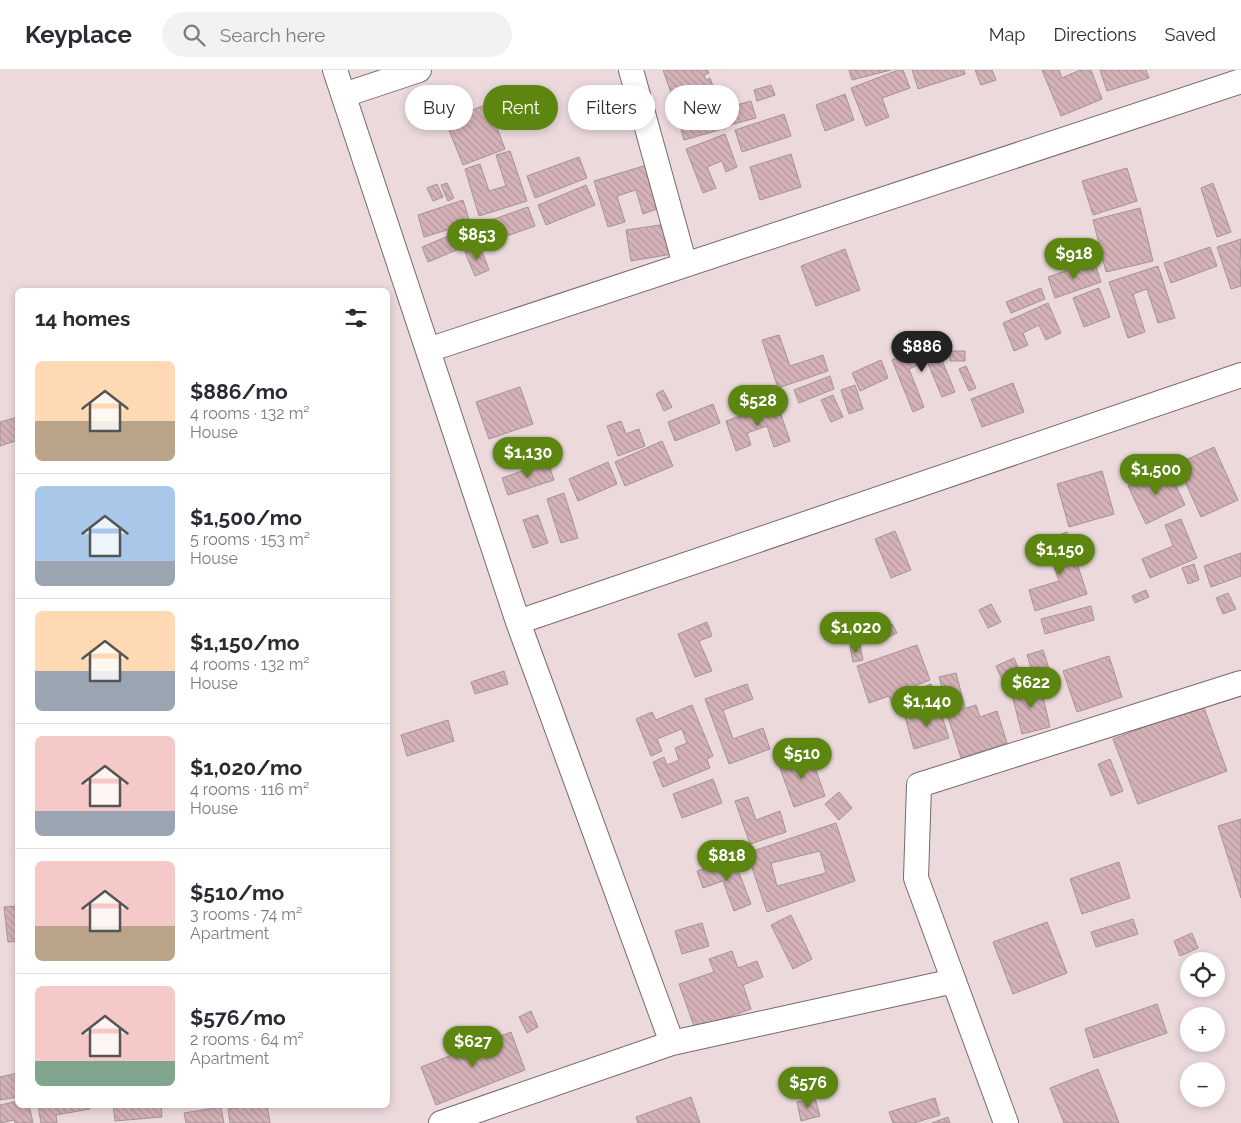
<!DOCTYPE html>
<html lang="en">
<head>
<meta charset="utf-8">
<style>
  :root { --surface:#fff; --page:#f2f2f3; --text:#2b2b33; --muted:#7c7c81; --line:#e1e1e2; --accent:#5d8610 }
  body { margin:0; font-family:Raleway,sans-serif; background:var(--page); color:var(--text); height:100vh; display:flex; flex-direction:column; font-size:19px; white-space:nowrap }
  * { box-sizing:border-box; margin:0 }
  p { font-size:16px; color:var(--muted) }
  .icon { flex:none; width:28px; height:28px; fill:none; stroke:currentColor; stroke-width:2; stroke-linecap:round; stroke-linejoin:round }
  .map { position:relative; flex:1; overflow:hidden }
  .sheet { position:absolute; left:15px; top:218px; width:375px; height:820px; display:flex; flex-direction:column; background:var(--surface); border-radius:8px; box-shadow:0 2px 8px #0003 }
  .sheet>* { flex:none }
  .guide { position:absolute; left:405px; top:15px; width:475px; height:45px; display:flex; gap:10px }
  .buttons { position:absolute; left:1180px; top:882px; display:grid; gap:10px }
  .buttons a { display:grid; place-items:center; width:45px; height:45px; border-radius:50%; background:var(--surface); box-shadow:0 2px 8px #0003; font-size:25px }
  .price { position:absolute; translate:-50% -42px; padding:0 11px; border-radius:18px; background:var(--accent); color:#fff; font-size:16px; line-height:32px; filter:drop-shadow(0 1px 2px #0008) }
  .price::after { content:''; position:absolute; left:50%; top:30px; width:15px; height:11px; margin-left:-8px; background:inherit; clip-path:polygon(0 0,100% 0,50% 100%) }
  .price.selected { background:#222; color:#fff }
  ul { padding:0; list-style:none }
  li { display:flex; align-items:center; gap:15px; height:125px; padding:0 20px }
  li+li { border-top:1px solid var(--line) }
  li span { display:grid; place-items:center; flex:none; width:140px; height:100px; border-radius:8px; color:#555 }
  li>.icon { margin-inline-start:auto }
  span .icon { width:60px; height:60px; fill:#fffc; stroke-width:1 }
  li b { font-size:21px }
  h2 { display:flex; justify-content:space-between; align-items:center; height:60px; padding:0 20px; font-size:21px }
  .tag { padding:0 18px; border-radius:22px; background:var(--surface); box-shadow:0 2px 8px #0003; font-size:18px; line-height:45px }
  .tag.selected { background:var(--accent); color:#fff }
  header { display:flex; align-items:center; gap:30px; box-sizing:border-box; height:70px; padding:0 25px; background:var(--surface); border-bottom:1px solid var(--line) }
  header strong { font-size:24px }
  nav { display:flex; gap:28px; margin-inline-start:auto; font-size:18px }
  .search { width:350px; height:45px; background:var(--page); display:flex; align-items:center; gap:12px; box-sizing:border-box; padding:0 18px; border-radius:28px; color:var(--muted); font-size:19px }
  .map>svg:first-child { display:block }
  .building { fill:url(#building-back-hatch); stroke:#a49496; fill-rule:evenodd }
  .lines { fill:none; stroke-linecap:round; stroke-linejoin:round }
  .minor-casing { stroke:#79696c; stroke-width:26 }
  .minor { stroke:#fff; stroke-width:24 }
</style>
</head>
<body>
<header>
<strong>Keyplace</strong>
<div class="search"><svg class="icon" aria-label="search" viewBox="0 0 24 24"><circle cx="10" cy="10" r="6"/><path d="M15 15l6 6"/></svg>Search here</div>
<nav><a>Map</a><a>Directions</a><a>Saved</a></nav>
</header>
<div class="map">
<svg width="1241" height="1053" viewBox="0 0 1241 1053">
  <defs>
    <pattern id="building-back-hatch" width="6" height="6" patternUnits="userSpaceOnUse" patternTransform="scale(1.25)"><rect width="6" height="6" fill="#d4b2b8"/><path d="M-1 5l2 2M0 0l6 6M5-1l2 2" fill="none" stroke="#b6989d"/></pattern>
  </defs>
  <rect width="100%" height="100%" fill="#ebd9dc"/>
  <path class="building" d="M663 0H708L709 3 704 5 706 10 710 8 720 36 699 43 695 33 686 36 688 41 679 45Z
    M849 0H891L852 10Z
    M898 0H903L910 18 882 28 889 47 866 56 851 18Z
    M912 0H964L965 4 918 19Z
    M975 0H992L996 10 981 15Z
    M1042 0H1059L1062 8 1080 0H1091L1102 29 1061 46Z
    M1100 0H1146L1149 8 1107 21Z
    M771 15 775 25 757 31 754 20Z
    M845 24 854 50 825 61 816 35Z
    M751 31 756 48 730 55 725 38Z
    M488 34 505 79 463 95 445 50Z
    M721 41 726 58 684 70 678 49 692 45 695 54 702 51 701 47Z
    M784 44 791 66 742 82 735 60Z
    M725 64 737 97 726 102 722 91 707 97 716 118 703 123 686 79Z
    M510 81 527 131 479 146 465 99 480 94 489 121 506 116 496 85Z
    M791 84 801 117 760 130 750 97Z
    M579 87 587 108 535 128 527 106Z
    M650 94 663 137 643 144 636 120 617 126 625 152 608 157 594 111Z
    M1127 98 1137 131 1093 145 1082 111Z
    M447 113 454 128 448 131 441 115Z
    M1213 113 1231 162 1217 167 1201 118Z
    M437 114 443 127 433 131 427 118Z
    M586 115 595 135 546 155 538 135Z
    M463 130 470 153 424 167 418 145Z
    M528 137 535 156 490 172 483 153Z
    M1140 138 1153 191 1106 202 1093 150Z
    M667 154 672 184 631 191 626 160Z
    M472 156 478 171 428 192 422 177Z
    M1241 169 1240 193 1241 216 1231 219 1217 177Z
    M480 176 489 200 475 206 465 182Z
    M1210 177 1217 196 1171 213 1164 193Z
    M845 179 860 220 816 236 801 196Z
    M1094 191 1101 212 1055 228 1048 207Z
    M1158 196 1175 248 1158 253 1147 219 1133 224 1145 262 1128 268 1109 212Z
    M1041 218 1045 229 1011 243 1006 232Z
    M1099 218 1110 247 1084 257 1073 228Z
    M1048 233 1061 263 1046 270 1039 255 1023 263 1028 275 1014 281 1003 253Z
    M779 265 790 296 823 285 828 301 778 318 762 270Z
    M935 273 955 322 942 327 927 291 909 299 924 337 913 342 892 290Z
    M950 281H965V291H950Z
    M881 290 888 308 860 321 852 303Z
    M966 296 976 318 969 321 959 299Z
    M830 306 834 319 799 333 794 320Z
    M1013 313 1024 342 982 357 971 329Z
    M855 315 863 339 849 344 841 320Z
    M520 317 533 354 489 369 476 332Z
    M663 320 672 337 664 341 656 324Z
    M833 325 843 347 831 352 821 330Z
    M777 333 790 371 774 377 767 356 747 363 751 375 736 381 726 351Z
    M713 334 720 353 675 371 668 352Z
    M18 347V370L0 376V352Z
    M621 351 626 364 639 359 645 376 618 386 607 356Z
    M662 371 673 396 625 416 615 392Z
    M1214 377 1238 430 1201 447 1177 394Z
    M548 392 554 410 508 425 502 408Z
    M608 392 617 414 578 431 569 409Z
    M1167 397 1185 435 1146 454 1128 416Z
    M1102 401 1114 444 1069 457 1057 414Z
    M564 423 578 468 561 473 547 429Z
    M538 445 548 473 533 478 523 450Z
    M1181 449 1197 488 1150 508 1142 489 1173 476 1165 455Z
    M895 461 911 500 891 508 875 469Z
    M1067 462 1087 524 1035 541 1029 520 1059 511 1045 470Z
    M1241 483V506L1211 517 1204 496Z
    M1194 494 1199 510 1188 514 1182 498Z
    M1146 520 1149 527 1135 533 1132 526Z
    M1228 523 1236 539 1223 544 1216 528Z
    M991 534 1001 552 988 558 979 540Z
    M1091 536 1094 550 1045 564 1041 549Z
    M707 552 712 566 699 571 712 601 695 607 678 564Z
    M892 554 897 563 889 567 884 558Z
    M860 575 863 590 853 592 850 577Z
    M917 575 930 610 896 623 900 635 893 638 889 626 869 633 857 596Z
    M1043 580 1052 608 1036 613 1027 585Z
    M1109 586 1122 627 1077 642 1063 601Z
    M1014 588 1024 611 1006 619 996 596Z
    M504 601 508 614 475 624 471 612Z
    M956 603 965 637 949 642 939 607Z
    M747 614 753 629 723 640 733 669 763 658 770 679 729 694 705 629Z
    M931 614 937 629 907 641 901 626Z
    M1040 614 1050 657 1022 664 1011 621Z
    M692 635 713 686 707 689 710 698 663 717 653 692 664 687 667 695 679 690 675 678 687 673 682 659 657 669 662 681 651 686 636 649 652 642 656 650Z
    M976 635 980 647 997 641 1007 673 961 688 947 644Z
    M1203 635 1227 701 1138 734 1113 669Z
    M939 637 949 668 914 679 905 647Z
    M448 650 454 671 407 686 401 665Z
    M810 683 825 726 794 737 779 695Z
    M1110 689 1123 721 1111 726 1098 694Z
    M713 709 722 733 682 748 673 724Z
    M839 722 852 738 839 750 825 734Z
    M748 727 756 750 780 741 786 762 750 774 735 731Z
    M1241 749V828L1218 756Z
    M836 753 855 811 767 842 747 783ZM820 781 826 803 777 816 771 793Z
    M733 787 751 834 734 841 723 811 703 818 697 801Z
    M1119 792 1130 828 1082 844 1070 809Z
    M18 836V871L8 872 4 837Z
    M791 845 812 889 793 899 771 855Z
    M1133 849 1138 864 1096 877 1091 862Z
    M1047 852 1067 903 1013 924 993 872Z
    M702 853 709 876 682 884 675 861Z
    M1192 863 1198 878 1180 886 1174 871Z
    M732 881 738 898 757 891 763 907 743 915 751 939 695 959 679 914 714 902 709 889Z
    M1157 934 1167 963 1094 988 1085 959Z
    M531 941 538 957 527 963 519 947Z
    M511 962 525 1000 436 1035 421 997Z
    M1098 999 1119 1053H1064L1050 1018Z
    M18 1003V1027L0 1030V1007Z
    M691 1027 700 1053H638L636 1047Z
    M815 1028 820 1046 801 1051 797 1032Z
    M935 1028 940 1045 914 1053H893L889 1042Z
    M18 1031V1035H29L33 1053H15L14 1050 0 1053V1035Z
    M38 1035H89L90 1039 56 1045 57 1053H41Z
    M113 1035H161L162 1047 115 1051Z
    M251 1035H267L270 1053H230L228 1039Z
    M221 1037 224 1053H186L184 1043Z
    M948 1047 950 1053H932Z"/>
  <g class="lines">
    <g class="minor-casing">
      <path id="minor" d="M335 0 518 552 672 973
        M631 0 685 195
        M344 25 419 0
        M428 280 1241 11
        M518 552 1241 305
        M441 1053 672 973 954 911
        M1006 1053 916 808 919 715 1241 613"/>
    </g>
    <use href="#minor" class="minor"/>
  </g>
</svg>
<div class="buttons">
<a><svg class="icon" aria-label="locate" viewBox="0 0 24 24"><circle cx="12" cy="12" r="6"/><path d="M12 2v4M12 18v4M2 12h4M18 12h4"/></svg></a>
<a>+</a>
<a>−</a>
</div>
<b class="price" style="left:477px;top:191px">$853</b>
<b class="price" style="left:1074px;top:210px">$918</b>
<b class="price selected" style="left:922px;top:303px">$886</b>
<b class="price" style="left:758px;top:357px">$528</b>
<b class="price" style="left:528px;top:409px">$1,130</b>
<b class="price" style="left:1156px;top:426px">$1,500</b>
<b class="price" style="left:1060px;top:506px">$1,150</b>
<b class="price" style="left:856px;top:584px">$1,020</b>
<b class="price" style="left:1031px;top:639px">$622</b>
<b class="price" style="left:927px;top:658px">$1,140</b>
<b class="price" style="left:802px;top:710px">$510</b>
<b class="price" style="left:727px;top:812px">$818</b>
<b class="price" style="left:473px;top:998px">$627</b>
<b class="price" style="left:808px;top:1039px">$576</b>
<div class="guide">
<a class="tag">Buy</a>
<a class="tag selected">Rent</a>
<a class="tag">Filters</a>
<a class="tag">New</a>
</div>
<section class="sheet">
<h2>14 homes<svg class="icon" aria-label="filters" viewBox="0 0 24 24"><path d="M4 7h16M4 17h16"/><circle cx="9" cy="7" r="2"/><circle cx="15" cy="17" r="2"/></svg></h2>
<ul>
<li><span style="background:linear-gradient(#ffd9b3 60%,#b9a48a 0)"><svg class="icon" aria-label="home" viewBox="0 0 24 24"><path d="M3 11l9-7 9 7M6 9v11h12V9"/></svg></span><div><b>$886/mo</b><p>4 rooms · 132 m²</p><p>House</p></div></li>
<li><span style="background:linear-gradient(#a9c7e8 75%,#9aa5b1 0)"><svg class="icon" aria-label="home" viewBox="0 0 24 24"><path d="M3 11l9-7 9 7M6 9v11h12V9"/></svg></span><div><b>$1,500/mo</b><p>5 rooms · 153 m²</p><p>House</p></div></li>
<li><span style="background:linear-gradient(#ffd9b3 60%,#9aa5b1 0)"><svg class="icon" aria-label="home" viewBox="0 0 24 24"><path d="M3 11l9-7 9 7M6 9v11h12V9"/></svg></span><div><b>$1,150/mo</b><p>4 rooms · 132 m²</p><p>House</p></div></li>
<li><span style="background:linear-gradient(#f6c9c9 75%,#9aa5b1 0)"><svg class="icon" aria-label="home" viewBox="0 0 24 24"><path d="M3 11l9-7 9 7M6 9v11h12V9"/></svg></span><div><b>$1,020/mo</b><p>4 rooms · 116 m²</p><p>House</p></div></li>
<li><span style="background:linear-gradient(#f6c9c9 65%,#b9a48a 0)"><svg class="icon" aria-label="home" viewBox="0 0 24 24"><path d="M3 11l9-7 9 7M6 9v11h12V9"/></svg></span><div><b>$510/mo</b><p>3 rooms · 74 m²</p><p>Apartment</p></div></li>
<li><span style="background:linear-gradient(#f6c9c9 75%,#7fa58c 0)"><svg class="icon" aria-label="home" viewBox="0 0 24 24"><path d="M3 11l9-7 9 7M6 9v11h12V9"/></svg></span><div><b>$576/mo</b><p>2 rooms · 64 m²</p><p>Apartment</p></div></li>
</ul>
</section>
</div>
</body>
</html>
